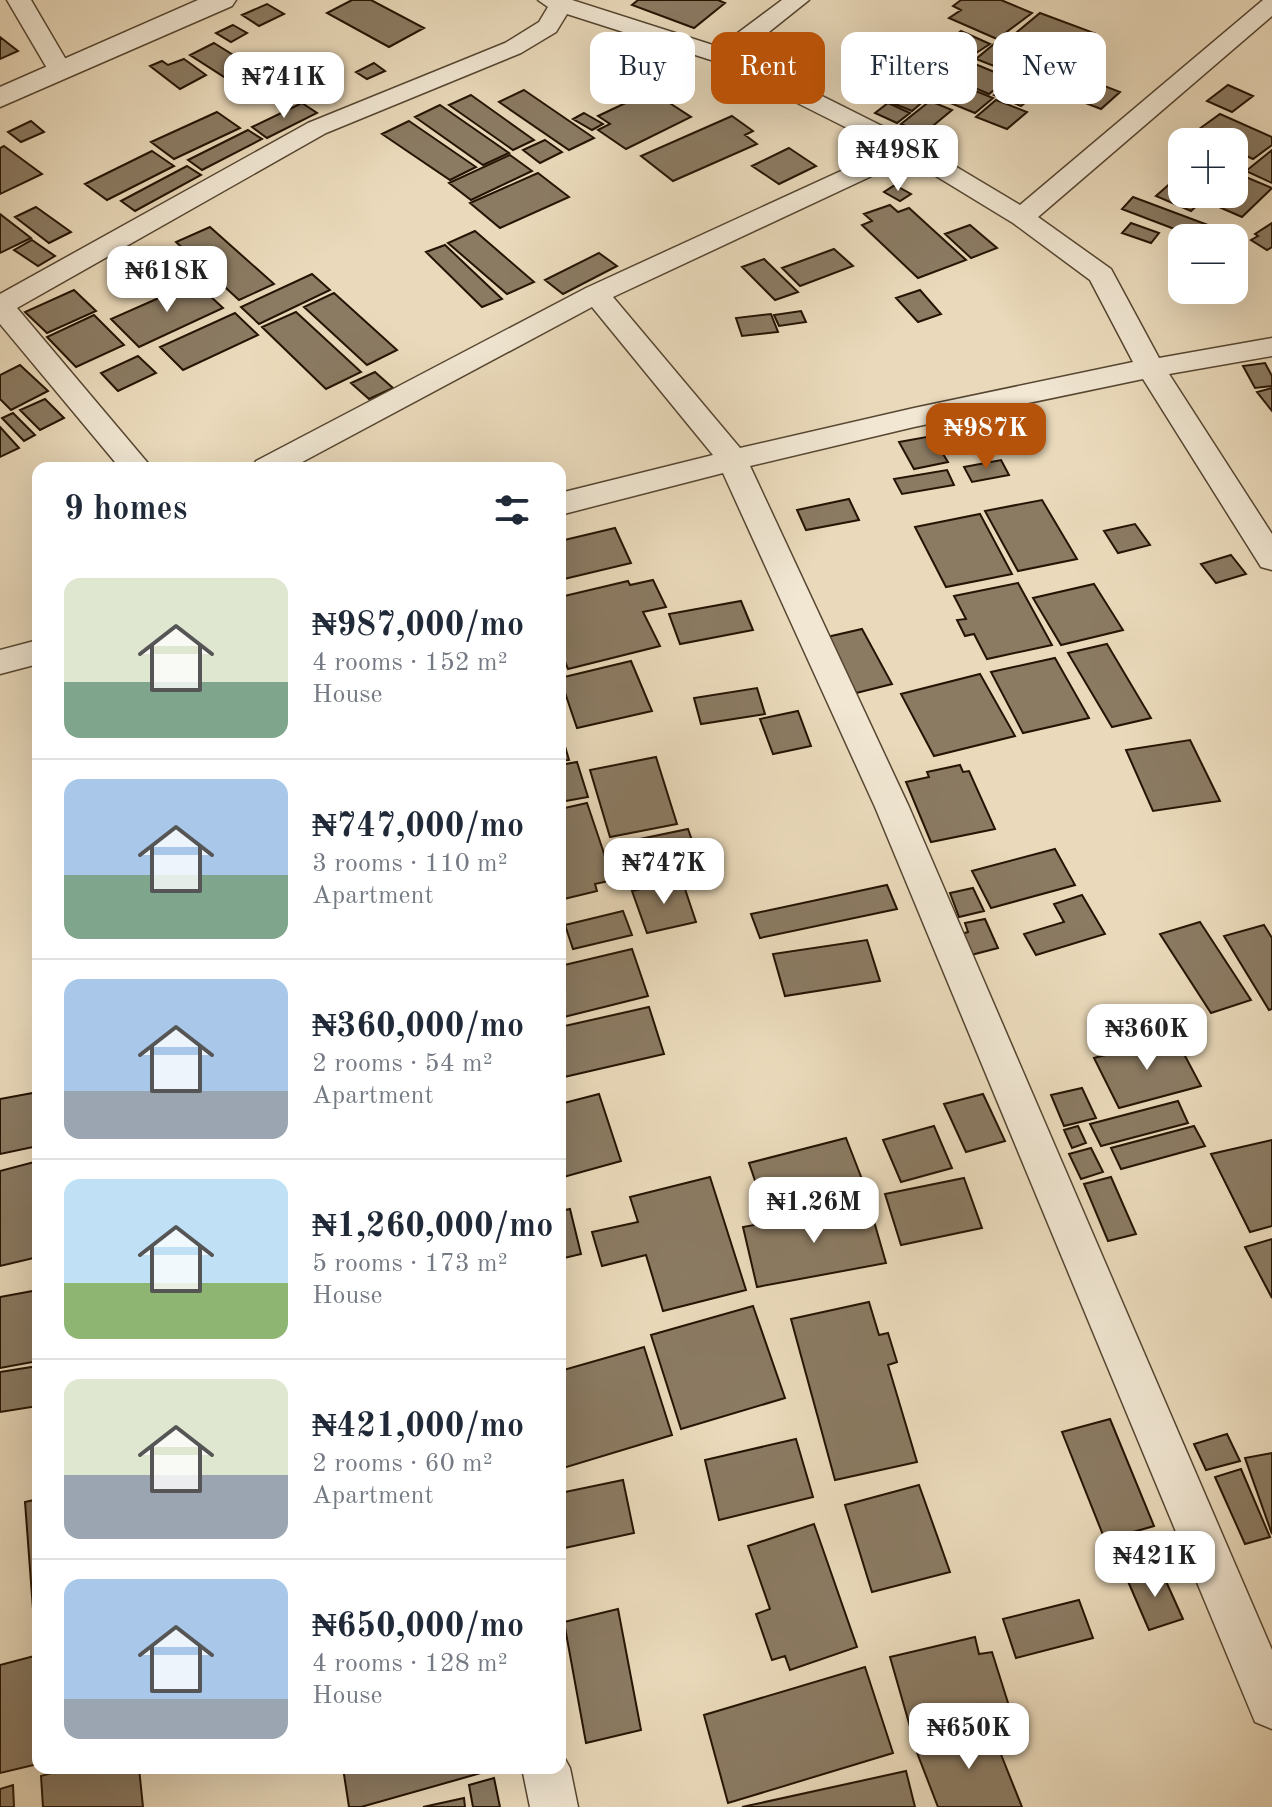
<!DOCTYPE html>
<html lang="en">
<head>
<meta charset="utf-8">
<style>
  :root { --surface:#fff; --page:#f2f2f3; --text:#1f2937; --muted:#747a83; --line:#e0e1e3; --accent:#b45309 }
  body { margin:0; font-family:"Old Standard TT",serif; background:var(--page); color:var(--text); height:100vh; display:flex; flex-direction:column; font-size:30px; white-space:nowrap }
  * { box-sizing:border-box; margin:0 }
  p { font-size:26px; color:var(--muted) }
  .icon { flex:none; width:44px; height:44px; fill:none; stroke:currentColor; stroke-width:2; stroke-linecap:round; stroke-linejoin:round }
  .map { position:relative; flex:1; overflow:hidden }
  .sheet { position:absolute; left:32px; top:462px; width:534px; height:1312px; display:flex; flex-direction:column; background:var(--surface); border-radius:16px; box-shadow:0 8px 32px #0002 }
  .sheet>* { flex:none }
  .guide { position:absolute; left:590px; top:32px; width:562px; height:72px; display:flex; gap:16px }
  .controls { position:absolute; left:1168px; top:128px; display:grid; gap:16px }
  .controls a { display:grid; place-items:center; width:80px; height:80px; border-radius:16px; background:var(--surface); box-shadow:0 8px 32px #0002; font-size:40px }
  .price { position:absolute; translate:-50% -68px; padding:0 18px; border-radius:16px; background:#fff; color:#222; font-size:26px; line-height:52px; filter:drop-shadow(0 2px 4px #0008) }
  .price::after { content:''; position:absolute; left:50%; top:48px; width:24px; height:18px; margin-left:-12px; background:inherit; clip-path:polygon(0 0,100% 0,50% 100%) }
  .price.on { background:var(--accent); color:#fff }
  ul { padding:0; list-style:none }
  li { display:flex; align-items:center; gap:24px; height:200px; padding:0 32px }
  li+li { border-top:2px solid var(--line) }
  li span { display:grid; place-items:center; flex:none; width:224px; height:160px; border-radius:16px; color:#555 }
  li>.icon { margin-inline-start:auto }
  span .icon { width:96px; height:96px; fill:#fffc; stroke-width:1 }
  li b { font-size:34px }
  h2 { display:flex; justify-content:space-between; align-items:center; height:96px; padding:0 32px; font-size:34px }
  .chip { padding:0 28px; border-radius:16px; background:var(--surface); box-shadow:0 8px 32px #0002; font-size:28px; line-height:72px }
  .chip.on { background:var(--accent); color:#fff }
  .map>svg:first-child { display:block }
  .building { fill:#8b7b63; stroke:#251403; stroke-width:2 }
  .lines { fill:none; stroke-linecap:round; stroke-linejoin:round }
  .minor-casing { stroke:#564631; stroke-width:3 }
  .tertiary-casing { stroke:#564631; stroke-width:3 }
  .minor { fill:#f1e7d3; fill-rule:evenodd }
  .tertiary { fill:#f1e7d3; fill-rule:evenodd }
</style>
</head>
<body>
<div class="map">
<svg width="1272" height="1807" viewBox="0 0 1272 1807">
  <rect width="100%" height="100%" fill="#eadabb"/>
  <filter id="stains"><feTurbulence type="fractalNoise" baseFrequency=".0025" numOctaves="4"/><feColorMatrix values="0 0 0 0 .2 0 0 0 0 .09 0 0 0 0 .02 0 0 0 .5 -.17"/></filter>
  <radialGradient id="worn" r=".72"><stop offset=".6" stop-color="#630" stop-opacity="0"/><stop offset="1" stop-color="#630" stop-opacity=".3"/></radialGradient>
  <path class="building" d="M352 0H371L424 28 389 47 327 13Z
    M638 0H718L725 3 694 28 632 5Z
    M961 0H1001L1032 13 997 39 949 18 961 10 953 6Z
    M267 4 284 14 259 26 242 15Z
    M1040 13 1094 33 1070 53 1017 32Z
    M233 25 247 33 231 42 216 33Z
    M961 31 990 44 970 57 943 46Z
    M0 37 18 51 0 59Z
    M888 41 917 51 908 60 878 49Z
    M214 43 288 89 263 102 190 55Z
    M994 44 1035 60 1017 75 976 59Z
    M932 47 972 65 951 79 911 61Z
    M184 59 206 75 180 89 150 66 162 61 168 65Z
    M896 61 921 70 886 101 867 93 877 85 871 83Z
    M1043 62 1120 92 1101 109 1024 79Z
    M374 63 385 71 367 79 356 72Z
    M975 64 1009 78 989 94 956 80Z
    M922 73 946 82 912 111 888 101Z
    M1014 79 1041 90 1021 106 994 95Z
    M956 83 993 98 975 113 938 98Z
    M1228 85 1253 96 1232 112 1207 101Z
    M524 90 594 138 569 150 499 102Z
    M651 91 691 117 626 149 598 130 610 124 598 116Z
    M471 95 534 140 513 150 449 105Z
    M996 100 1027 112 1007 129 976 117Z
    M930 101 952 110 923 134 901 124Z
    M302 103 317 113 267 138 252 127Z
    M888 103 910 113 897 123 875 113Z
    M440 105 509 153 483 165 415 117Z
    M217 112 240 128 174 159 151 142Z
    M584 113 603 124 592 130 573 119Z
    M1220 114 1272 137V145L1253 159 1234 150V142H1217L1195 132Z
    M732 116 753 131 745 135 757 144 673 181 641 156Z
    M31 121 44 132 21 142 8 132Z
    M409 121 476 167 450 180 382 134Z
    M248 130 262 139 202 170 188 160Z
    M545 140 562 152 540 163 523 150Z
    M4 146 42 174 0 194V148Z
    M789 148 816 166 779 184 752 166Z
    M1272 150V183L1246 171Z
    M152 151 174 166 107 200 85 184Z
    M510 155 532 171 471 200 449 183Z
    M187 166 201 175 135 211 121 201Z
    M1234 172 1272 188 1242 217 1203 200 1191 211 1156 196 1182 173V194H1234Z
    M538 173 569 197 500 228 470 203Z
    M895 185 911 194 900 201 884 192Z
    M1133 197 1240 237 1234 245V238H1198L1122 209Z
    M890 205 898 212 909 208 966 260 918 278 862 225 872 221 864 214Z
    M36 207 71 232 49 243 15 217Z
    M0 214 31 238 0 253Z
    M1131 223 1159 233 1151 243 1122 233Z
    M1272 223V247L1267 250 1251 240 1258 236 1255 234Z
    M970 225 997 248 971 258 945 234Z
    M210 227 274 284 239 300 176 242Z
    M475 231 534 282 507 294 448 243Z
    M32 240 55 256 38 266 14 250Z
    M445 245 502 299 482 307 426 252Z
    M834 249 853 266 800 286 782 268Z
    M599 253 617 266 563 294 545 280Z
    M764 259 798 292 775 300 742 267Z
    M312 274 330 290 259 324 241 307Z
    M195 282 223 308 139 347 111 319Z
    M74 290 96 311 47 333 25 312Z
    M920 290 941 314 918 322 896 298Z
    M334 293 397 350 367 365 304 307Z
    M801 311 806 322 779 326 774 315Z
    M296 312 361 372 326 389 262 327Z
    M235 313 258 335 183 370 160 347Z
    M771 314 778 332 742 336 736 318Z
    M94 315 124 345 76 367 47 337Z
    M138 356 156 373 118 391 101 373Z
    M1265 363 1272 376V386L1255 388 1243 366Z
    M20 365 48 391 11 410 0 399V375Z
    M375 372 393 388 369 399 351 383Z
    M1272 388V411L1257 392Z
    M45 399 64 418 40 430 20 410Z
    M13 413 35 435 24 441 2 418Z
    M0 427 19 448 0 457Z
    M932 436 948 462 914 469 899 442Z
    M1001 460 1009 475 972 482 964 467Z
    M947 470 954 485 902 494 894 479Z
    M849 499 859 520 806 530 797 510Z
    M1042 500 1077 559 1018 571 985 511Z
    M980 514 1012 574 946 587 915 527Z
    M1135 524 1150 545 1118 553 1104 531Z
    M615 528 631 563 560 580V541Z
    M1231 555 1246 574 1216 583 1201 564Z
    M653 580 666 607 643 612 660 646 568 669 560 650V597L628 581 630 585Z
    M1018 583 1052 645 987 659 974 634 965 636 957 620 966 619 954 596Z
    M1094 584 1123 630 1061 645 1033 598Z
    M741 601 753 630 680 644 669 614Z
    M862 629 892 684 856 693 827 637Z
    M1107 644 1151 718 1112 727 1068 653Z
    M1055 658 1089 718 1023 733 991 672Z
    M631 661 652 711 577 728 560 678Z
    M980 674 1015 736 934 756 901 694Z
    M757 688 765 714 701 724 694 698Z
    M798 711 811 746 773 754 760 719Z
    M560 729 569 760 560 761Z
    M1190 740 1220 801 1153 811 1126 750Z
    M656 757 677 824 610 837 590 770Z
    M577 762 588 797 560 802V765Z
    M960 765 963 772 969 771 995 829 931 842 906 782 929 777 927 772Z
    M587 803 613 880 595 884 597 891 560 900V809Z
    M688 829 703 871 623 887 611 845Z
    M1055 849 1075 885 991 908 972 871Z
    M682 880 696 922 647 933 632 891Z
    M887 885 897 909 760 938 751 914Z
    M973 888 984 911 959 917 950 893Z
    M1082 895 1105 934 1036 955 1024 934 1064 922 1054 904Z
    M623 911 632 935 573 949 565 925Z
    M985 919 998 948 971 955 961 934 968 932 965 923Z
    M1200 922 1251 1000 1211 1013 1160 934Z
    M1264 925 1272 938V1009L1269 1010 1224 936Z
    M867 940 880 981 785 996 773 954Z
    M632 949 648 996 560 1018V966Z
    M649 1007 664 1054 560 1078V1027Z
    M1175 1037 1201 1086 1119 1108 1094 1058Z
    M1082 1088 1096 1118 1064 1126 1051 1095Z
    M38 1092V1146L0 1154V1099Z
    M599 1094 621 1161 560 1178V1104Z
    M983 1094 1005 1141 966 1152 944 1104Z
    M1178 1101 1188 1123 1101 1146 1090 1124Z
    M934 1126 952 1168 901 1182 883 1140Z
    M1078 1126 1086 1143 1072 1148 1064 1130Z
    M1194 1126 1205 1146 1121 1169 1111 1148Z
    M846 1138 867 1192 768 1219 749 1163Z
    M1272 1140V1226L1250 1232 1211 1154Z
    M1091 1148 1103 1172 1081 1179 1069 1154Z
    M38 1161V1257L0 1266V1171Z
    M710 1177 746 1290 663 1311 646 1255 602 1266 592 1232 638 1222 630 1197Z
    M1111 1177 1136 1234 1108 1241 1084 1184Z
    M964 1178 982 1228 901 1245 885 1194Z
    M869 1204 886 1263 757 1287 743 1227Z
    M570 1209 581 1254 560 1259V1211Z
    M1272 1239V1298L1245 1247Z
    M38 1290V1361L0 1368V1297Z
    M869 1302 879 1335 888 1333 897 1362 888 1365 917 1462 835 1480 791 1319Z
    M753 1306 785 1398 681 1429 651 1335Z
    M644 1347 672 1435 560 1469V1371Z
    M38 1366V1406L0 1412V1372Z
    M1110 1419 1154 1526 1105 1540 1062 1432Z
    M1227 1434 1240 1461 1206 1470 1194 1444Z
    M796 1439 813 1497 719 1520 705 1460Z
    M1272 1453V1534L1245 1458Z
    M1241 1469 1270 1537 1245 1544 1215 1477Z
    M623 1480 634 1533 560 1549V1493Z
    M919 1485 950 1572 872 1592 845 1505Z
    M38 1499V1635L35 1636 25 1502Z
    M814 1524 857 1647 790 1670 785 1656 772 1660 756 1614 770 1609 748 1546Z
    M1160 1568 1183 1619 1149 1630 1127 1579Z
    M1079 1600 1093 1638 1016 1658 1003 1619Z
    M618 1609 641 1730 586 1743 564 1622Z
    M975 1637 979 1654 992 1652 1009 1706 911 1730 890 1657Z
    M38 1655V1764L0 1773V1665Z
    M865 1667 893 1753 728 1803 704 1715Z
    M988 1722 1022 1807H938L916 1750Z
    M69 1768H139L143 1807H43L41 1776Z
    M343 1768H494L495 1769 361 1807H349Z
    M906 1771 915 1807H742Z
    M494 1778 500 1807H473L469 1785Z
    M13 1785 14 1807H0V1789Z
    M464 1798 465 1807H423Z"/>
  <g class="lines">
    <g class="minor-casing">
      <path id="minor" d="M7 0H31L72 70 69 75H51Z
        M538 0H572L719 47 782 0H809L740 55 918 144 1020 205 1263 0H1272V16L1038 217 1111 269 1159 358 1272 338V356L1169 374 1272 534V570L1261 567 1143 379 914 427 750 466 909 807 1272 1650V1729L1255 1722 875 807 723 473 560 515V493L713 455 592 307 291 468H252L256 461 586 288 889 149 714 61 567 14 556 32 521 53 326 133 17 308 152 468H120L0 324V294L308 123 505 43 539 22 548 7ZM908 159 1013 223 1090 280 1133 362 914 408 740 448 613 297Z
        M38 640V664L0 674V650Z
        M560 1750 570 1768 578 1807H530L522 1768H560Z"/>
    </g>
    <g class="tertiary-casing">
      <path id="tertiary" d="M198 0H236L232 6 0 107V87Z"/>
    </g>
    <use href="#minor" class="minor"/>
    <use href="#tertiary" class="tertiary"/>
  </g>
  <rect width="100%" height="100%" filter="url(#stains)"/>
  <rect width="100%" height="100%" fill="url(#worn)"/>
</svg>
<div class="controls">
<a>+</a>
<a>−</a>
</div>
<b class="price" style="left:284px;top:120px">₦741K</b>
<b class="price" style="left:898px;top:193px">₦498K</b>
<b class="price" style="left:167px;top:314px">₦618K</b>
<b class="price on" style="left:986px;top:471px">₦987K</b>
<b class="price" style="left:664px;top:906px">₦747K</b>
<b class="price" style="left:1147px;top:1072px">₦360K</b>
<b class="price" style="left:814px;top:1245px">₦1.26M</b>
<b class="price" style="left:1155px;top:1599px">₦421K</b>
<b class="price" style="left:969px;top:1771px">₦650K</b>
<div class="guide">
<a class="chip">Buy</a>
<a class="chip on">Rent</a>
<a class="chip">Filters</a>
<a class="chip">New</a>
</div>
<section class="sheet">
<h2>9 homes<svg class="icon" aria-label="filters" viewBox="0 0 24 24"><path d="M4 7h16M4 17h16"/><circle cx="9" cy="7" r="2"/><circle cx="15" cy="17" r="2"/></svg></h2>
<ul>
<li><span style="background:linear-gradient(#dfe7d0 65%,#7fa58c 0)"><svg class="icon" aria-label="home" viewBox="0 0 24 24"><path d="M3 11l9-7 9 7M6 9v11h12V9"/></svg></span><div><b>₦987,000/mo</b><p>4 rooms · 152 m²</p><p>House</p></div></li>
<li><span style="background:linear-gradient(#a9c7e8 60%,#7fa58c 0)"><svg class="icon" aria-label="home" viewBox="0 0 24 24"><path d="M3 11l9-7 9 7M6 9v11h12V9"/></svg></span><div><b>₦747,000/mo</b><p>3 rooms · 110 m²</p><p>Apartment</p></div></li>
<li><span style="background:linear-gradient(#a9c7e8 70%,#9aa5b1 0)"><svg class="icon" aria-label="home" viewBox="0 0 24 24"><path d="M3 11l9-7 9 7M6 9v11h12V9"/></svg></span><div><b>₦360,000/mo</b><p>2 rooms · 54 m²</p><p>Apartment</p></div></li>
<li><span style="background:linear-gradient(#bfe0f5 65%,#8fb573 0)"><svg class="icon" aria-label="home" viewBox="0 0 24 24"><path d="M3 11l9-7 9 7M6 9v11h12V9"/></svg></span><div><b>₦1,260,000/mo</b><p>5 rooms · 173 m²</p><p>House</p></div></li>
<li><span style="background:linear-gradient(#dfe7d0 60%,#9aa5b1 0)"><svg class="icon" aria-label="home" viewBox="0 0 24 24"><path d="M3 11l9-7 9 7M6 9v11h12V9"/></svg></span><div><b>₦421,000/mo</b><p>2 rooms · 60 m²</p><p>Apartment</p></div></li>
<li><span style="background:linear-gradient(#a9c7e8 75%,#9aa5b1 0)"><svg class="icon" aria-label="home" viewBox="0 0 24 24"><path d="M3 11l9-7 9 7M6 9v11h12V9"/></svg></span><div><b>₦650,000/mo</b><p>4 rooms · 128 m²</p><p>House</p></div></li>
</ul>
</section>
</div>
</body>
</html>
